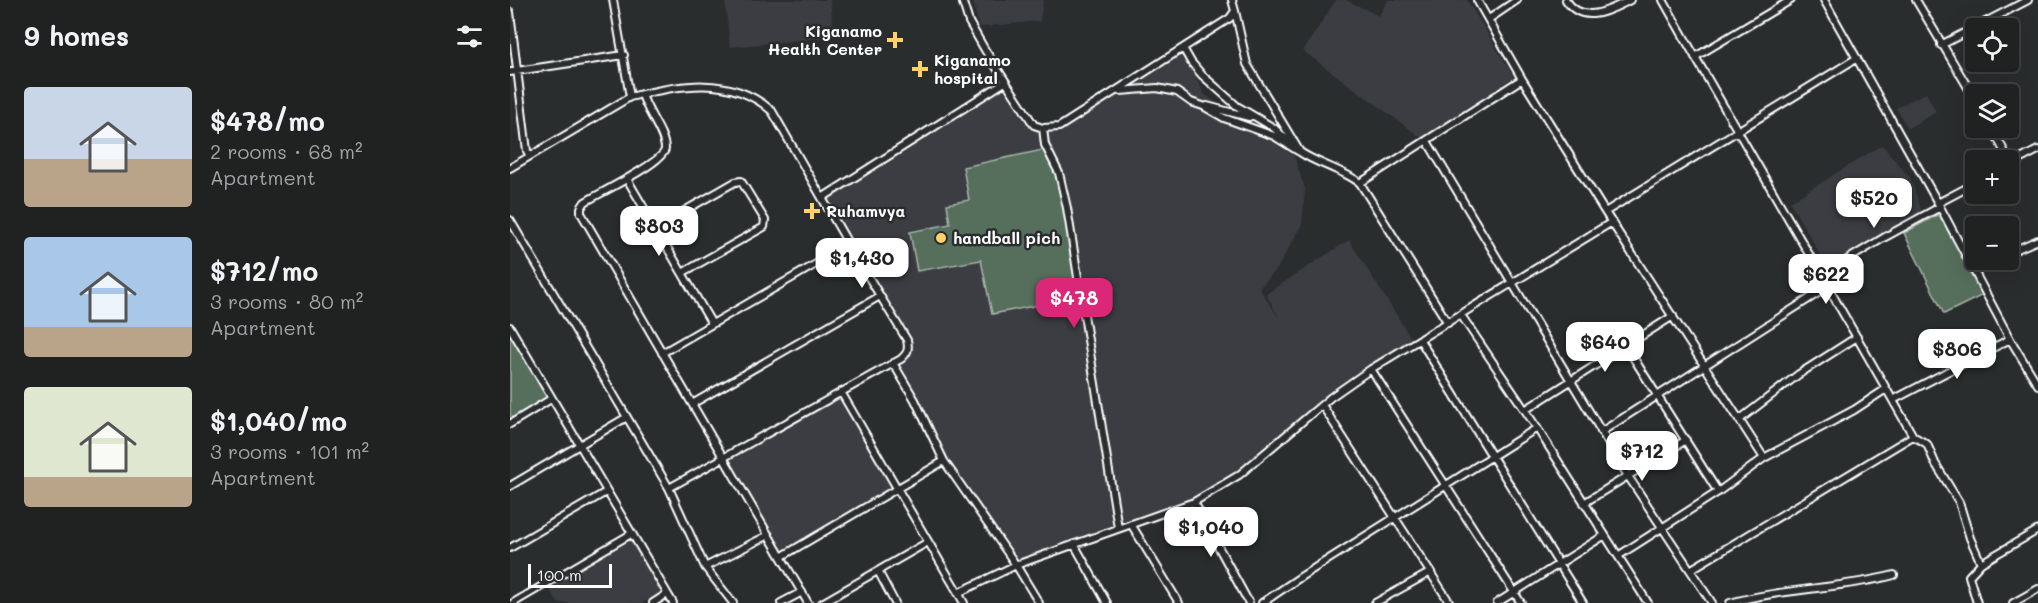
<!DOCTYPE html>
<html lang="en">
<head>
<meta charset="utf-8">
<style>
  :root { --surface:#202222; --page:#282a2a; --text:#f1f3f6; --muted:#a2a4a5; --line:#3d3f40; --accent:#db2777 }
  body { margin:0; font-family:Mali,sans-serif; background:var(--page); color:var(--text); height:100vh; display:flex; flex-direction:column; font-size:22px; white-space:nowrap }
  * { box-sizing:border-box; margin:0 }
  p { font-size:20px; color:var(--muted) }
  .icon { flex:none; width:33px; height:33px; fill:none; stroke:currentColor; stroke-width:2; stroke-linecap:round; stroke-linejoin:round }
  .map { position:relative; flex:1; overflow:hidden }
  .details { display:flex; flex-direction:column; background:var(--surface); width:510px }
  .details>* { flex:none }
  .fabs { position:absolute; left:1455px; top:18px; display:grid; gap:12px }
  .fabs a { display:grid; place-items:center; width:54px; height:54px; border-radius:6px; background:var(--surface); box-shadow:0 6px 24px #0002,0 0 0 2px var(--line); font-size:30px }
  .scale { position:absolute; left:18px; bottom:15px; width:84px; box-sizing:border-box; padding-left:6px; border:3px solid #fff; border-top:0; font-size:16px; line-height:21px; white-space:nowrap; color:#fff; -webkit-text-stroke:4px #2a2d2e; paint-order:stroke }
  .price { position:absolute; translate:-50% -51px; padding:0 14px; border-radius:12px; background:#fff; color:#222; font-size:20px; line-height:39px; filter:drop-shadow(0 2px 3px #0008) }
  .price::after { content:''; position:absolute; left:50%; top:36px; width:18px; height:14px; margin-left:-9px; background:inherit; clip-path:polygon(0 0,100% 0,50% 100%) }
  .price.on { background:var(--accent); color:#fff }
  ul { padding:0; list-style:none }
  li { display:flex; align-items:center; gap:18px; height:150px; padding:0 24px }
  li span { display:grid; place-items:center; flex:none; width:168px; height:120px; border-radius:6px; color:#555 }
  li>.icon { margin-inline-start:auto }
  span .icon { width:72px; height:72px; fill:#fffc; stroke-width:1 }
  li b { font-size:26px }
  h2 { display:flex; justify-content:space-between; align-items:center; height:72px; padding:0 24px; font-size:26px }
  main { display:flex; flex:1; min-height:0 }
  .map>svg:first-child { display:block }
  .built { fill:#3a3e43 }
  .green { fill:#566e5b; stroke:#aab6ad; stroke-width:1.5 }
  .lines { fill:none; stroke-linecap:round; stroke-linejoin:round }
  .minor-casing { stroke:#fff; stroke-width:10 }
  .minor { stroke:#2a2d2e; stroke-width:6 }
  .poi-dot { fill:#ffd166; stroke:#2a2d2e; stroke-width:2 }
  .labels { text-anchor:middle; stroke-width:5; stroke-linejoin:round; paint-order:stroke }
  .poi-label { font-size:16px; font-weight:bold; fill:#fff; stroke:#2a2d2e; text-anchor:start }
</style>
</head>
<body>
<main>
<section class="details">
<h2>9 homes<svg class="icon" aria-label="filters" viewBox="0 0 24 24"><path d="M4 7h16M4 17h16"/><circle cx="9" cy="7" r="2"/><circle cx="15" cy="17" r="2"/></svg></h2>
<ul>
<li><span style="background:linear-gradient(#c9d6e8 60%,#b9a48a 0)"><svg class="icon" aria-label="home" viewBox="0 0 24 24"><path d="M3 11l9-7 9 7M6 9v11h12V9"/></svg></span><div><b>$478/mo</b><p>2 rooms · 68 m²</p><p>Apartment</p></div></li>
<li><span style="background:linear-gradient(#a9c7e8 75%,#b9a48a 0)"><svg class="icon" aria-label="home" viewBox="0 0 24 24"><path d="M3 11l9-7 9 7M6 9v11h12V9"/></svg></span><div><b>$712/mo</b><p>3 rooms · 80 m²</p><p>Apartment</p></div></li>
<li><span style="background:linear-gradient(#dfe7d0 75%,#b9a48a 0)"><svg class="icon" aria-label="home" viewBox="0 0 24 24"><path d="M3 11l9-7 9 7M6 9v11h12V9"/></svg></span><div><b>$1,040/mo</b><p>3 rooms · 101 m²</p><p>Apartment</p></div></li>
</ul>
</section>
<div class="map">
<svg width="1528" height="603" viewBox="0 0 1528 603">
  <rect width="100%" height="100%" fill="#2a2d2e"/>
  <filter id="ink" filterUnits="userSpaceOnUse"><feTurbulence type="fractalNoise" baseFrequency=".0167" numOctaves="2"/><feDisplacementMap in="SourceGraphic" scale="12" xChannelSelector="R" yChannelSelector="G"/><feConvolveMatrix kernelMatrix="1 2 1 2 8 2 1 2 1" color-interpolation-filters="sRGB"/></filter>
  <g filter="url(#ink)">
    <path class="built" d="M215 0H320L324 37 220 47Z
      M463 0H533L530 21 469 27Z
      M826 0H836L869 16 878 0H957L1004 77 912 138 793 51Z
      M672 48 694 94 784 156 795 189 792 224 767 269 749 288 771 321 756 294 839 240 904 343 861 368 729 475 684 502 506 565 434 460 382 363 390 359 398 348 312 198 495 82 524 125 548 127Z
      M1416 93 1426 112 1398 128 1386 108Z
      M1372 145 1401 179 1412 213 1316 265 1280 202Z
      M331 393 385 487 271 556 215 459Z
      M121 540 151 593 132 603H48L38 587Z"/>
    <path class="green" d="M537 149 548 170 571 297 482 314 471 260 407 271 400 232 440 224 437 204 459 200 453 167Z
      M1429 214 1473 295 1434 314 1394 233Z
      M0 327 41 399 0 424Z"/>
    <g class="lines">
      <g class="minor-casing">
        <path id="minor" d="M452 0 459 22 475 50 524 125 533 128 549 127 720 18 725 11 722 0
          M967 0 1012 79 1095 212 1254 458
          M1056 0C1072 25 1099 11 1120 0
          M1153 0C1235 146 1321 290 1403 436L1417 444 1425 463 1449 502 1460 538 1471 563 1459 576 1467 603
          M1314 0 1428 203 1500 339 1528 385
          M1406 0 1466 101
          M725 11 737 64 790 152C809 165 832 169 850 183L938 323
          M0 12 17 151 20 156
          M979 19 1007 0
          M1431 45 1518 0
          M673 48 681 62 692 75 727 106 764 128 781 144
          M1185 57 1281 0
          M0 72 114 55
          M610 91 647 88 667 92 681 102 693 106 714 118 764 136 788 151
          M132 94C136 111 155 133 155 149 154 162 88 194 75 202L71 208V213L298 603
          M120 97C168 85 221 74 262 111L339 245 397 340C399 349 398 353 391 359L159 488
          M697 106 739 117
          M533 128 535 145 549 173 557 208 608 528
          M1482 128 1501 164
          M917 141 1118 476 1202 603
          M1499 165 1528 150
          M0 168 120 97 103 0
          M117 179 202 324
          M850 183 1012 79
          M312 198 495 82
          M1428 203 1466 183
          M1095 212 1347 58
          M0 220 159 488 195 567 223 603
          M146 227 225 182 231 181 255 220 254 227 172 273
          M1498 253 1528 240
          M1463 269 1484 260
          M1312 275 1375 237 1430 207
          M951 315 1027 428 1138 603
          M0 327 163 603
          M910 340 1073 603
          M1116 346 1208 492
          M152 353 339 245
          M383 363 405 400 434 461 506 565 529 603
          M861 369 1011 603
          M331 392 454 603
          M1383 400 1500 339
          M182 404 370 296
          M812 405 940 603
          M1015 410 1163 316
          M1229 420 1289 374 1347 337
          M0 424 41 399
          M1091 432 1319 286
          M0 486 117 417
          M684 502 739 603
          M1074 503 1176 440
          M621 524 669 603
          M564 544 597 603
          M0 548 96 492
          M1108 556 1208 492 1254 458 1344 410 1376 389
          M271 557 434 461
          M1471 563 1528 530
          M195 567 259 535
          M1180 570 1403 436
          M368 571 385 603
          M448 593 506 565 684 502 729 475 821 397 861 369 1102 222
          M3 603 121 534
          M143 603 157 594
          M271 603 292 592
          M312 603 418 542
          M752 603 792 576 1027 428
          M865 603 921 572
          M987 603 1095 535
          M1220 603C1274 588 1331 589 1384 575
          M1503 603 1528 589"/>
      </g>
      <use href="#minor" class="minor"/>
    </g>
  </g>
  <g class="poi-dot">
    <path d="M382 31h6v6h6v6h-6v6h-6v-6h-6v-6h6z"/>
    <path d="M407 60h6v6h6v6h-6v6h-6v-6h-6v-6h6z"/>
    <path d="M299 202h6v6h6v6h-6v6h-6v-6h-6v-6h6z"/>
    <circle cx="431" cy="238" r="6"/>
  </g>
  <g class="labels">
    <g class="poi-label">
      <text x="372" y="37" text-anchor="end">Kiganamo<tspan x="372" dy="18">Health Center</tspan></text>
      <text x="424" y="66">Kiganamo<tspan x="424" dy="18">hospital</tspan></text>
      <text x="316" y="217">Ruhamvya</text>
      <text x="443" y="244">handball pich</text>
    </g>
  </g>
</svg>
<div class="fabs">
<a><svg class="icon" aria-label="locate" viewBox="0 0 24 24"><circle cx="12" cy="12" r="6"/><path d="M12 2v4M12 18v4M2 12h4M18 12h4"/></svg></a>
<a><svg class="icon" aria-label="layers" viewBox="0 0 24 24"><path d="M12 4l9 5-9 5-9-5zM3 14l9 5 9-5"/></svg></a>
<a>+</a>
<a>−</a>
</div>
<div class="scale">100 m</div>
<b class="price" style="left:1364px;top:229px">$520</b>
<b class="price" style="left:149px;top:257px">$803</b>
<b class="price" style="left:352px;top:289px">$1,430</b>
<b class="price" style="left:1316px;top:305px">$622</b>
<b class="price on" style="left:564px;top:329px">$478</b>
<b class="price" style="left:1095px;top:373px">$640</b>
<b class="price" style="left:1447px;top:380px">$806</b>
<b class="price" style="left:1132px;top:482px">$712</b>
<b class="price" style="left:701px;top:558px">$1,040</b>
</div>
</main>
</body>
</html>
